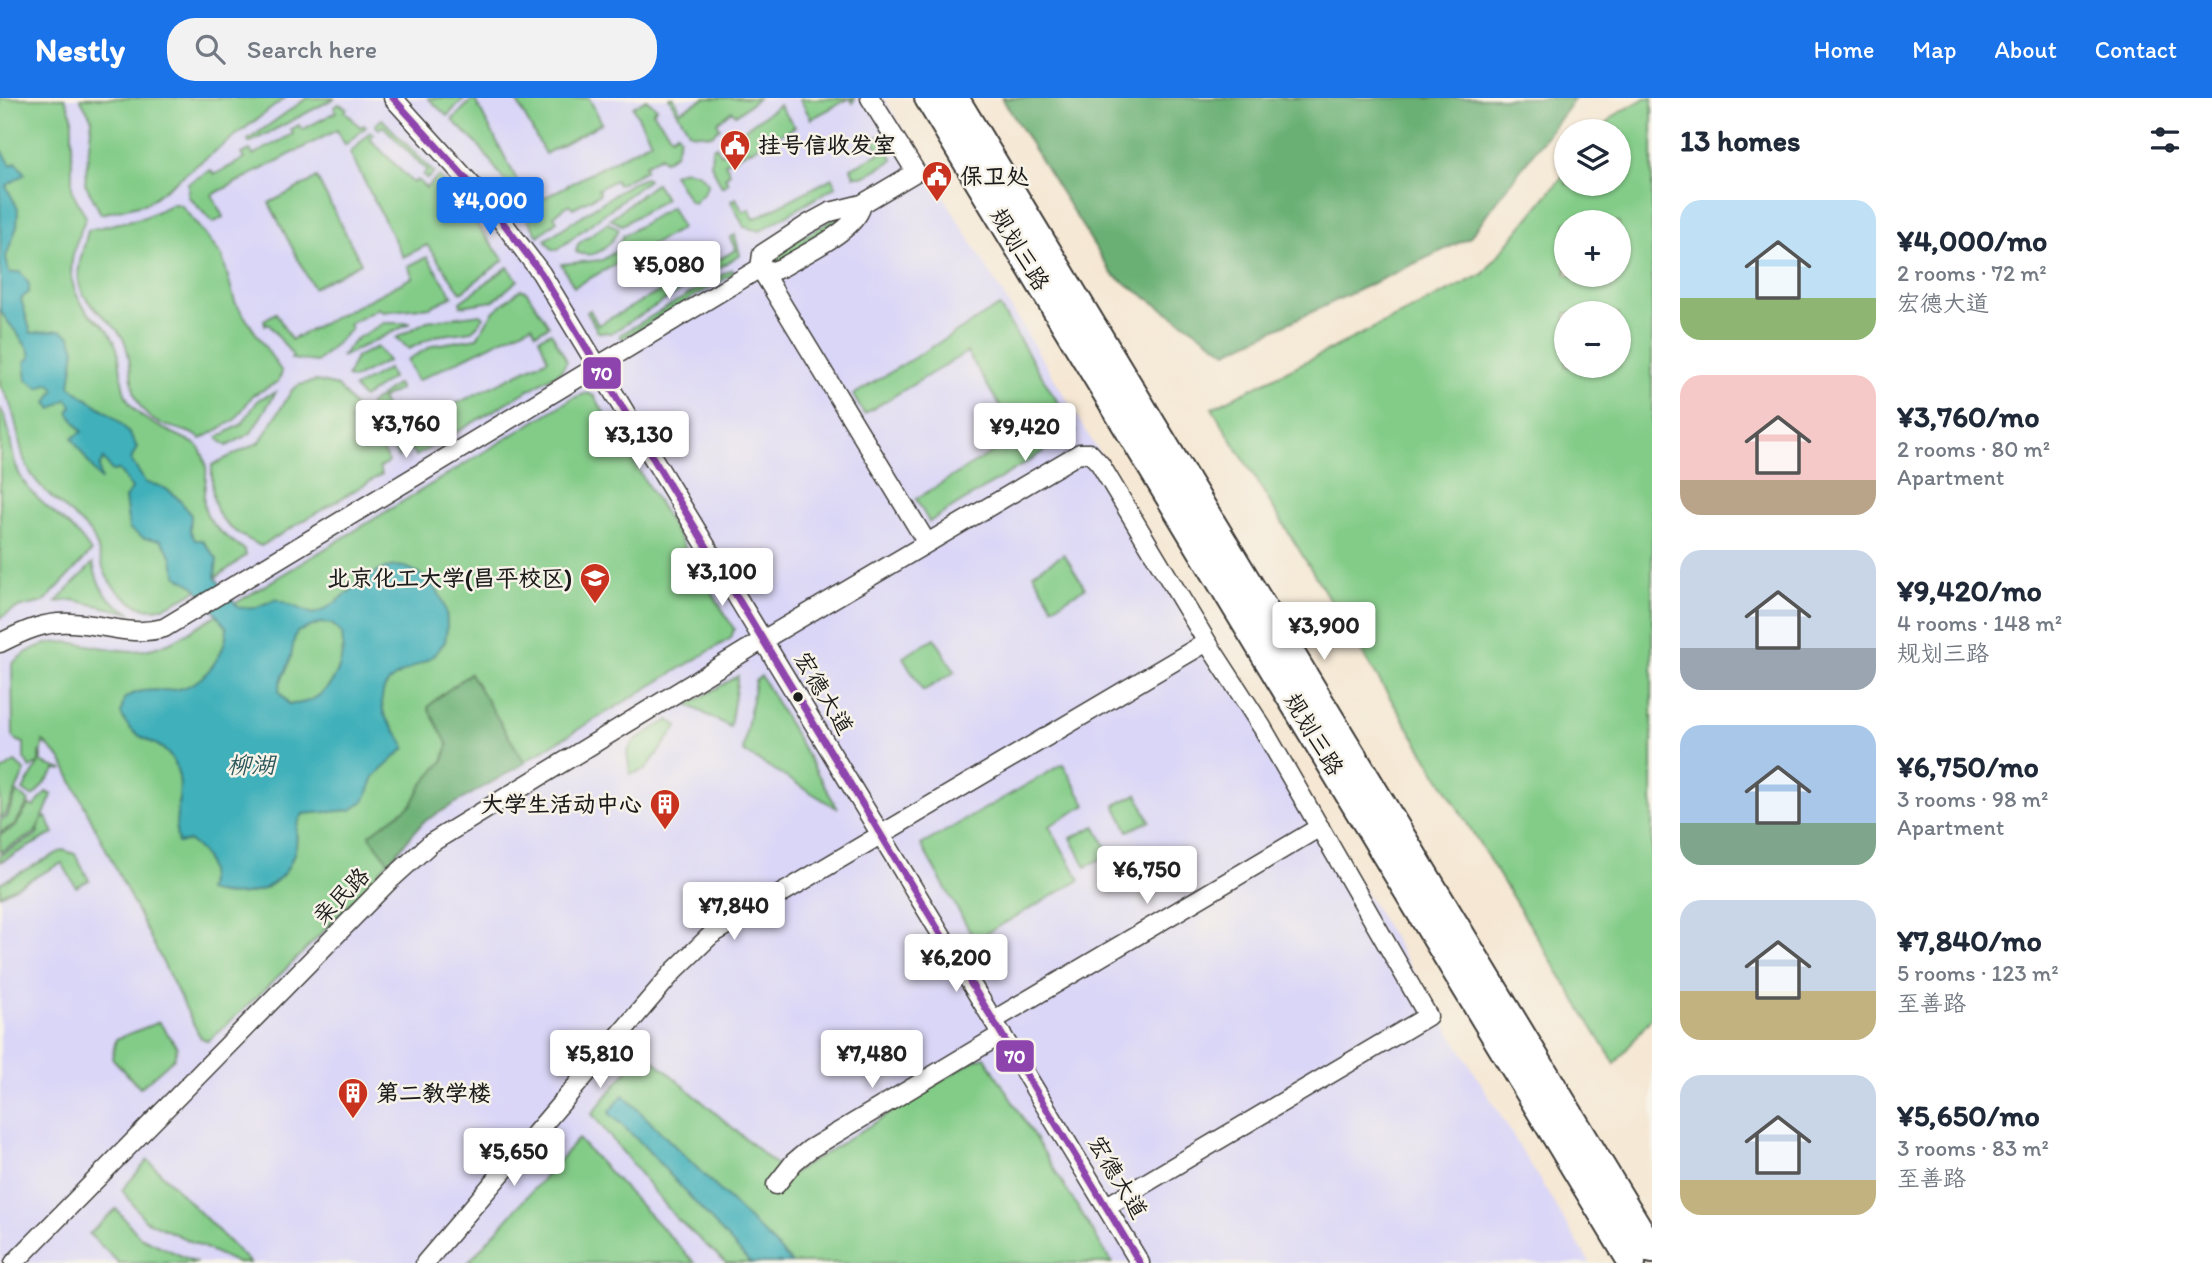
<!DOCTYPE html>
<html lang="en">
<head>
<meta charset="utf-8">
<style>
  :root { --surface:#fff; --page:#f2f2f3; --text:#1f2937; --muted:#747a83; --accent:#1a73e8 }
  body { margin:0; font-family:Itim,"LXGW WenKai TC",sans-serif; background:var(--page); color:var(--text); height:100vh; display:flex; flex-direction:column; font-size:26px; white-space:nowrap }
  * { box-sizing:border-box; margin:0 }
  p { font-size:23px; color:var(--muted) }
  .icon { flex:none; width:38px; height:38px; fill:none; stroke:currentColor; stroke-width:2; stroke-linecap:round; stroke-linejoin:round }
  .map { position:relative; flex:1; overflow:hidden }
  .panel { display:flex; flex-direction:column; background:var(--surface); width:560px }
  .panel>* { flex:none }
  .buttons { position:absolute; left:1554px; top:21px; display:grid; gap:14px }
  .buttons a { display:grid; place-items:center; width:77px; height:77px; border-radius:50%; background:var(--surface); box-shadow:0 2px 5px #0004; font-size:35px }
  .price { position:absolute; translate:-50% -60px; padding:0 16px; border-radius:7px; background:#fff; color:#222; font-size:23px; line-height:46px; filter:drop-shadow(0 2px 4px #0008) }
  .price::after { content:''; position:absolute; left:50%; top:42px; width:21px; height:16px; margin-left:-10px; background:inherit; clip-path:polygon(0 0,100% 0,50% 100%) }
  .price.active { background:var(--accent); color:#fff }
  ul { padding:0; list-style:none }
  li { display:flex; align-items:center; gap:21px; height:175px; padding:0 28px }
  li span { display:grid; place-items:center; flex:none; width:196px; height:140px; border-radius:21px; color:#555 }
  li>.icon { margin-inline-start:auto }
  span .icon { width:84px; height:84px; fill:#fffc; stroke-width:1 }
  li b { font-size:30px }
  h2 { display:flex; justify-content:space-between; align-items:center; height:84px; padding:0 28px; font-size:30px }
  header { display:flex; align-items:center; gap:42px; box-sizing:border-box; height:98px; padding:0 35px; background:var(--accent); color:#fff }
  header strong { font-size:33px }
  nav { display:flex; gap:38px; margin-inline-start:auto; font-size:24px }
  .search { width:490px; height:63px; background:var(--page); display:flex; align-items:center; gap:18px; box-sizing:border-box; padding:0 24px; border-radius:28px; color:var(--muted); font-size:26px }
  main { display:flex; flex:1; min-height:0 }
  .map>svg:first-child { display:block }
  .built { fill:#dad6f7 }
  .green { fill:#83cc88; stroke:#507452; stroke-width:2; fill-rule:evenodd }
  .forest { fill:#6ab074; stroke:#436648; stroke-width:2 }
  .water { fill:#40b0ba; stroke:#2e666b; stroke-width:2; fill-rule:evenodd }
  .lines { fill:none; stroke-linecap:round; stroke-linejoin:round }
  .minor-casing { stroke:#3d3a37; stroke-width:21 }
  .secondary-casing { stroke:#3d3a37; stroke-width:30 }
  .minor { stroke:#fff; stroke-width:18 }
  .secondary { stroke:#fff; stroke-width:26 }
  .bus-1-casing { stroke:#f7f3e8; stroke-width:12 }
  .bus-1 { stroke:#8e44ad; stroke-width:7 }
  .bus-dot { fill:#1c1c1c; stroke:#f7f3e8; stroke-width:2.5 }
  .labels { text-anchor:middle; stroke-width:5; stroke-linejoin:round; paint-order:stroke }
  .poi-label { font-size:23px; font-weight:bold; fill:#1c1c1c; stroke:#f7f3e8; text-anchor:start }
  .street-label { font-size:23px; fill:#1c1c1c; stroke:#f7f3e8 }
  .water-label { font-size:24px; font-style:italic; fill:#2a575b; stroke:#f7f3e8 }
  .line-badge { stroke:#f7f3e8; stroke-width:2.5 }
  .badge-label { font-size:19px; text-anchor:middle; font-weight:bold; fill:#fff }
</style>
</head>
<body>
<header>
<strong>Nestly</strong>
<div class="search"><svg class="icon" aria-label="search" viewBox="0 0 24 24"><circle cx="10" cy="10" r="6"/><path d="M15 15l6 6"/></svg>Search here</div>
<nav><a>Home</a><a>Map</a><a>About</a><a>Contact</a></nav>
</header>
<main>
<div class="map">
<svg width="1652" height="1165" viewBox="0 0 1652 1165">
  <rect width="100%" height="100%" fill="#f7f3e8"/>
  <filter id="ink" filterUnits="userSpaceOnUse"><feTurbulence type="fractalNoise" baseFrequency=".0143" numOctaves="2"/><feDisplacementMap in="SourceGraphic" scale="14" xChannelSelector="R" yChannelSelector="G"/><feConvolveMatrix kernelMatrix="1 2 1 2 8 2 1 2 1" color-interpolation-filters="sRGB"/></filter>
  <filter id="wash" filterUnits="userSpaceOnUse"><feTurbulence type="fractalNoise" baseFrequency=".00686" numOctaves="4" result="noise"/><feDisplacementMap in="SourceGraphic" scale="28" xChannelSelector="R" yChannelSelector="G"/><feGaussianBlur stdDeviation="1.57" result="paint"/><feColorMatrix in="noise" values="0 0 0 0 0 0 0 0 0 0 0 0 0 0 0 0 0 1.4 0 .05"/><feComposite in="paint" operator="in"/></filter>
  <g filter="url(#wash)">
    <rect width="100%" height="100%" fill="#f5e7d3"/>
    <path class="built" d="M0 0H884L1590 1165H0Z"/>
    <path class="green" d="M0 0H65L72 18V93L86 119C72 154 61 181 87 213 94 221 105 226 110 235 121 252 119 268 123 287 129 326 171 330 198 348 225 389 171 406 244 451L246 457C228 472 177 509 154 511 140 512 118 496 110 484 99 470 101 448 90 435 70 411 36 393 25 364 16 339 17 310 0 288Z
      M80 0H285L147 105 101 116 85 85 92 21Z
      M307 0H335L249 45 248 42Z
      M428 0H465L447 18Z
      M474 0 520 88 511 92 480 49 452 22Z
      M515 0H589L602 25 545 56Z
      M669 0H674L680 13 705 0H758L736 17 732 13 717 25 720 30 712 37 690 35Z
      M850 0 811 21 800 1 855 0 853 5Z
      M1645 0H1652V919L1615 966 1212 310 1483 176 1566 74V86H1619V33H1600L1612 19ZM1619 124V177H1566V124ZM1619 215V268H1566V215Z
      M646 1 657 10 653 14 672 39 677 35 680 39 675 56 664 63 661 58 644 67 646 72 618 87 615 82 598 91 600 96 573 110 569 106 554 118 557 123 538 138 515 101 525 96 531 107 651 43 633 9Z
      M339 6 347 10 345 13 360 29 364 27 366 29 345 47 337 32 212 97 223 119 213 125 188 98V85L211 72 214 77 244 61 241 56 250 52 253 57 293 36 291 31 299 27 302 32 336 14 334 9Z
      M779 7 795 29 725 65 730 75 725 79 728 85 722 89 711 67 712 51 716 48 721 56 736 49 732 40Z
      M382 21 434 75 427 81 423 77 427 73 383 28 379 31 375 27Z
      M370 34 374 36 370 41 413 85 417 82 426 90 439 78 504 162 461 194 427 147 403 159 350 55Z
      M880 38 893 62 865 78H854L851 70 880 55 873 42Z
      M684 72 698 75 708 85 704 95 694 105 690 104 673 76Z
      M317 80 361 165 313 190 269 105Z
      M645 80 648 82 557 152 552 151 545 142 632 85Z
      M832 80 836 88 760 133 744 129 731 103 736 100 743 114 749 111 754 121Z
      M656 85 665 101 622 127 610 121Z
      M173 106 181 107 222 158 235 204 282 274 278 284 253 297 235 322 201 341C185 328 163 332 148 318 126 297 135 267 124 242 113 220 83 209 79 184 76 168 85 148 88 132L145 119Z
      M671 109 681 129 679 132 574 189 561 166 602 162 615 154 623 138Z
      M843 116 848 120 779 165 772 164V157Z
      M607 125 619 130C611 147 597 163 576 154L578 146Z
      M735 137 740 157 611 235 598 234 587 214 590 212 598 227 736 152 730 140Z
      M427 159 453 198 430 209 382 214 379 210 349 226 351 231 317 264 291 261 293 258 268 225 265 227 264 222 276 215 291 242 413 179 408 168Z
      M508 169 518 182 493 203 461 208 460 204Z
      M732 171 734 175 622 241 620 237Z
      M521 191 527 194 549 228 536 235 532 227 417 283 407 262 434 247 477 240 493 214Z
      M999 208 1076 334 929 424 916 401 1018 338 967 254 864 316 853 297Z
      M481 216 484 219 472 233 435 238 409 251 396 240 427 223Z
      M384 225H411L341 259 356 241Z
      M551 234 567 263 561 273 416 358 411 351 398 359 369 312 370 306 397 286 400 291 381 301 398 334 548 261 539 240Z
      M377 249 388 263 353 281 347 279 356 259Z
      M388 271 392 280 363 300 354 290Z
      M316 283 338 288 369 327 389 364 379 370 382 376 261 448C217 426 211 416 212 367L260 344 292 292 299 287Z
      M276 294 251 335 227 348 218 341V339L242 326 259 301Z
      M587 295 594 298 734 531 731 540 423 724C357 801 284 877 208 943L200 939 61 661 43 643 42 653 39 654V664L42 655V665L63 672 56 671 33 699 23 692 39 665 30 670 24 661V645L15 642 13 638 12 566C52 527 87 552 133 553 148 553 162 548 175 542L573 300Z
      M0 310C14 331 7 362 26 387 46 414 73 424 91 454L44 504 17 510 0 520Z
      M1064 456 1085 490 1053 509 1033 475Z
      M93 465C98 492 108 503 131 515L73 502 56 504Z
      M935 540 955 574 923 593 903 559Z
      M738 578 730 629 688 607Z
      M761 578 838 711 743 653 755 583Z
      M669 622 678 628 645 672 630 676 627 654 635 642Z
      M15 664 25 673 5 717 0 720V674Z
      M1063 666 1086 707 1049 728 1080 782 975 842 921 747Z
      M17 694 29 703 15 726 0 735V723L7 719Z
      M46 694 52 697 42 721 46 719 54 735 0 764V757L37 737 41 722 35 735 0 754V737L15 729 29 707 34 709Z
      M1137 696 1150 723 1128 733 1115 707Z
      M1095 728 1110 756 1086 769 1071 740Z
      M63 752 75 756 89 782 76 789 62 765 0 797V785Z
      M159 924 177 949 174 960 140 990 112 960 116 941Z
      M643 953 789 1078 973 963 985 959 1112 1165H726L675 1119 592 1016Z
      M578 1041 695 1165H468Z
      M148 1062 250 1165H237L145 1122 122 1092Z
      M116 1111 140 1139 197 1165H119L89 1136Z"/>
    <path class="forest" d="M1002 0H1575L1469 140 1227 254 1112 176Z
      M470 575 525 665 423 724 389 764 369 737 412 706 422 687 443 663 448 647 428 610C432 601 459 586 470 575Z"/>
    <path class="water" d="M0 49 11 67 16 64 25 76 6 88 18 111 17 128 6 159 9 175 20 174 29 186V194L21 201 31 235 60 232 70 238 75 251 70 288C98 312 119 313 137 349L131 362 146 385C169 387 179 400 191 417L190 432 195 442H202L217 461 215 479 239 510 257 509 276 501 313 516C355 504 384 435 433 488 447 503 449 524 445 544 440 549 436 556 430 560 409 574 375 578 383 612 386 628 402 635 405 650L374 679 365 702 352 712 303 716C291 735 300 735 295 752 284 794 244 803 207 793 213 772 207 755 189 743L178 745C170 716 190 690 172 661 158 638 133 647 121 615L124 601C142 587 158 595 178 591 205 586 226 555 227 530L194 488 177 478 171 457 161 442 144 440 129 431 125 400 132 391 119 372 112 373 103 361 99 369 101 383 72 340 82 334 68 314 72 308 67 301 52 311 47 305 55 291 49 285 39 290 27 282 25 264 31 259C30 248 7 225 0 212ZM320 525 332 526 342 536C347 570 327 607 289 606L279 594C280 576 287 576 290 562 293 553 292 544 297 534Z
      M623 997 773 1145 792 1165H750L643 1047 609 1015Z"/>
  </g>
  <g filter="url(#ink)">
    <g class="lines">
      <g class="minor-casing">
        <path id="minor" d="M393 0 489 106 541 175 1140 1165
          M870 0 916 74 862 106 830 114 808 126 762 156 760 170 927 445
          M0 545C24 533 45 523 72 525 105 526 130 539 164 530L760 170 773 173 783 169C805 155 858 132 862 106
          M994 922 1320 729
          M776 1087 794 1064 810 1051 1002 936
          M14 1165 389 783 431 745 763 542 1080 355H1090L1100 366 1207 544
          M425 1165 674 873 711 837 1207 544 1262 629 1428 918 1107 1108"/>
      </g>
      <g class="secondary-casing">
        <path id="secondary" d="M928 0 1632 1165
          M955 0 1652 1152"/>
      </g>
      <use href="#minor" class="minor"/>
      <use href="#secondary" class="secondary"/>
      <g class="bus-1-casing">
        <path id="bus-1" d="M393 0 489 106 541 175 1140 1165"/>
      </g>
      <use href="#bus-1" class="bus-1"/>
    </g>
  </g>
  <defs>
    <g id="civic-pin" transform="scale(1.575)"><path d="M0 17L-7.5 6A9.5 9.5 0 1 1 7.5 6Z" fill="#c8321e" stroke="#f7f3e8"/><path d="M-.6-6.5H3V-4.5H.6V-3L4-1V1h2V6H-6V1h2V-1L-.6-3ZM-1.2 2.5V6h2.4V2.5Z" fill="#fff"/></g>
    <g id="university-pin" transform="scale(1.575)"><path d="M0 17L-7.5 6A9.5 9.5 0 1 1 7.5 6Z" fill="#c8321e" stroke="#f7f3e8"/><path d="M0-5L7-2L0 1L-7-2ZM-4 1L0 2.5L4 1V4Q0 6-4 4Z" fill="#fff"/></g>
    <g id="building-pin" transform="scale(1.575)"><path d="M0 17L-7.5 6A9.5 9.5 0 1 1 7.5 6Z" fill="#c8321e" stroke="#f7f3e8"/><path d="M-4-6H4V6H1V3H-1V6H-4ZM-2.5-4.3h1.7v1.8h-1.7ZM.8-4.3h1.7v1.8H.8ZM-2.5-1h1.7V.8h-1.7ZM.8-1h1.7V.8H.8Z" fill="#fff"/></g>
  </defs>
  <g fill-rule="evenodd">
    <use href="#civic-pin" x="735" y="47"/>
    <use href="#civic-pin" x="937" y="78"/>
    <use href="#university-pin" x="595" y="480"/>
    <use href="#building-pin" x="665" y="706"/>
    <use href="#building-pin" x="353" y="995"/>
  </g>
  <circle class="bus-dot" cx="798" cy="599" r="6"/>
  <g class="labels">
    <g class="poi-label">
      <text x="758" y="55">挂号信收发室</text>
      <text x="960" y="86">保卫处</text>
      <text x="572" y="488" text-anchor="end">北京化工大学(昌平校区)</text>
      <text x="642" y="714" text-anchor="end">大学生活动中心</text>
      <text x="376" y="1003">第二教学楼</text>
    </g>
    <g class="street-label">
      <text transform="translate(1020 151) rotate(59)" y="8">规划三路</text>
      <text transform="translate(824 595) rotate(59)" y="8">宏德大道</text>
      <text transform="translate(1314 636) rotate(59)" y="8">规划三路</text>
      <text transform="translate(341 798) rotate(-46)" y="8">亲民路</text>
      <text transform="translate(1118 1079) rotate(59)" y="8">宏德大道</text>
    </g>
    <g class="water-label">
      <text x="251" y="675">柳湖</text>
    </g>
  </g>
  <g class="line-badge">
    <rect x="582" y="258" width="40" height="34" rx="7" fill="#8e44ad"/>
    <rect x="995" y="941" width="40" height="34" rx="7" fill="#8e44ad"/>
  </g>
  <g class="badge-label">
    <text x="602" y="282">70</text>
    <text x="1015" y="965">70</text>
  </g>
</svg>
<div class="buttons">
<a><svg class="icon" aria-label="layers" viewBox="0 0 24 24"><path d="M12 4l9 5-9 5-9-5zM3 14l9 5 9-5"/></svg></a>
<a>+</a>
<a>−</a>
</div>
<b class="price active" style="left:490px;top:139px">¥4,000</b>
<b class="price" style="left:669px;top:203px">¥5,080</b>
<b class="price" style="left:406px;top:362px">¥3,760</b>
<b class="price" style="left:1025px;top:365px">¥9,420</b>
<b class="price" style="left:639px;top:373px">¥3,130</b>
<b class="price" style="left:722px;top:510px">¥3,100</b>
<b class="price" style="left:1324px;top:564px">¥3,900</b>
<b class="price" style="left:1147px;top:808px">¥6,750</b>
<b class="price" style="left:734px;top:844px">¥7,840</b>
<b class="price" style="left:956px;top:896px">¥6,200</b>
<b class="price" style="left:600px;top:992px">¥5,810</b>
<b class="price" style="left:872px;top:992px">¥7,480</b>
<b class="price" style="left:514px;top:1090px">¥5,650</b>
</div>
<section class="panel">
<h2>13 homes<svg class="icon" aria-label="filters" viewBox="0 0 24 24"><path d="M4 7h16M4 17h16"/><circle cx="9" cy="7" r="2"/><circle cx="15" cy="17" r="2"/></svg></h2>
<ul>
<li><span style="background:linear-gradient(#bfe0f5 70%,#8fb573 0)"><svg class="icon" aria-label="home" viewBox="0 0 24 24"><path d="M3 11l9-7 9 7M6 9v11h12V9"/></svg></span><div><b>¥4,000/mo</b><p>2 rooms · 72 m²</p><p>宏德大道</p></div></li>
<li><span style="background:linear-gradient(#f6c9c9 75%,#b9a48a 0)"><svg class="icon" aria-label="home" viewBox="0 0 24 24"><path d="M3 11l9-7 9 7M6 9v11h12V9"/></svg></span><div><b>¥3,760/mo</b><p>2 rooms · 80 m²</p><p>Apartment</p></div></li>
<li><span style="background:linear-gradient(#c9d6e8 70%,#9aa5b1 0)"><svg class="icon" aria-label="home" viewBox="0 0 24 24"><path d="M3 11l9-7 9 7M6 9v11h12V9"/></svg></span><div><b>¥9,420/mo</b><p>4 rooms · 148 m²</p><p>规划三路</p></div></li>
<li><span style="background:linear-gradient(#a9c7e8 70%,#7fa58c 0)"><svg class="icon" aria-label="home" viewBox="0 0 24 24"><path d="M3 11l9-7 9 7M6 9v11h12V9"/></svg></span><div><b>¥6,750/mo</b><p>3 rooms · 98 m²</p><p>Apartment</p></div></li>
<li><span style="background:linear-gradient(#c9d6e8 65%,#c2b280 0)"><svg class="icon" aria-label="home" viewBox="0 0 24 24"><path d="M3 11l9-7 9 7M6 9v11h12V9"/></svg></span><div><b>¥7,840/mo</b><p>5 rooms · 123 m²</p><p>至善路</p></div></li>
<li><span style="background:linear-gradient(#c9d6e8 75%,#c2b280 0)"><svg class="icon" aria-label="home" viewBox="0 0 24 24"><path d="M3 11l9-7 9 7M6 9v11h12V9"/></svg></span><div><b>¥5,650/mo</b><p>3 rooms · 83 m²</p><p>至善路</p></div></li>
</ul>
</section>
</main>
</body>
</html>
